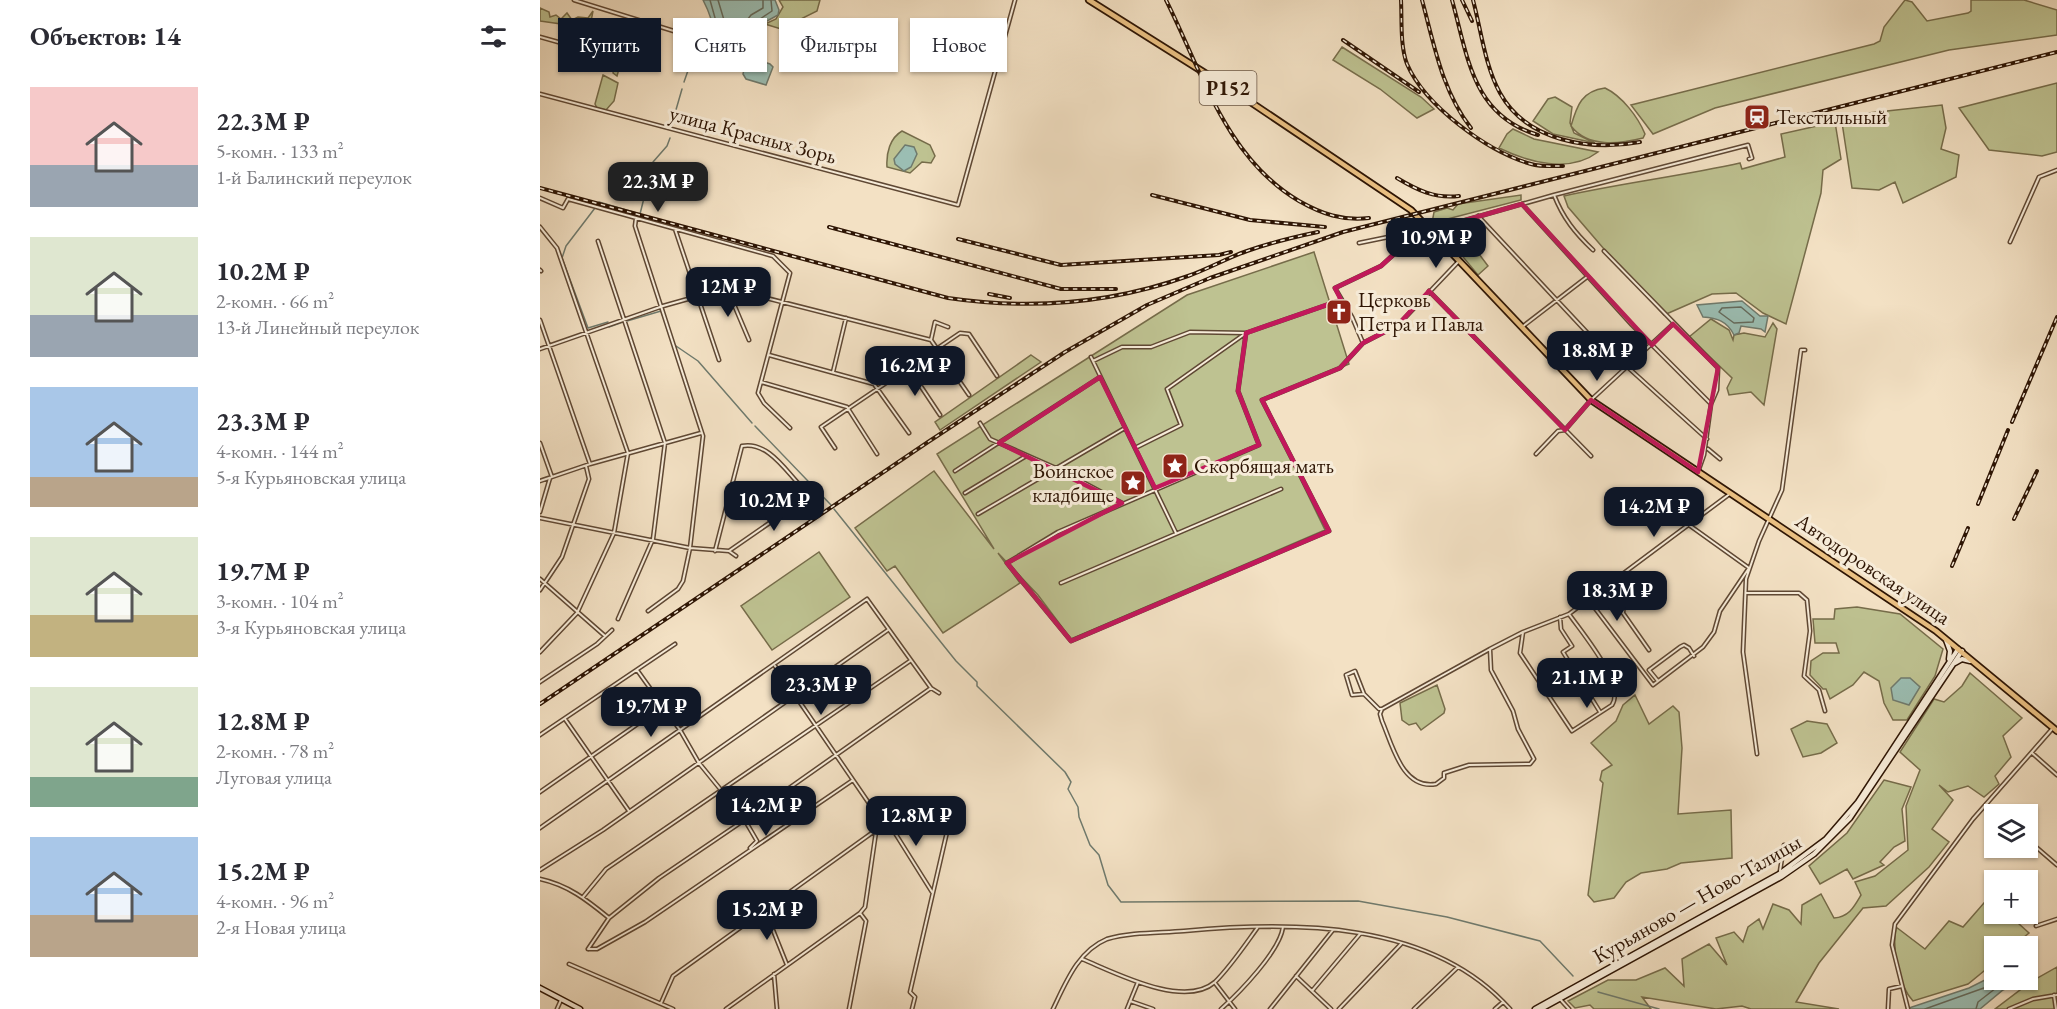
<!DOCTYPE html>
<html lang="ru">
<head>
<meta charset="utf-8">
<style>
  :root { --surface:#fff; --page:#f7f7f7; --text:#2b2b33; --muted:#7c7c81; --accent:#111827 }
  body { margin:0; font-family:"EB Garamond",serif; background:var(--page); color:var(--text); height:100vh; display:flex; flex-direction:column; font-size:22px; white-space:nowrap }
  * { box-sizing:border-box; margin:0 }
  p { font-size:20px; color:var(--muted) }
  .icon { flex:none; width:33px; height:33px; fill:none; stroke:currentColor; stroke-width:2; stroke-linecap:round; stroke-linejoin:round }
  .map { position:relative; flex:1; overflow:hidden }
  .sheet { display:flex; flex-direction:column; background:var(--surface); width:540px }
  .sheet>* { flex:none }
  .hud { position:absolute; left:18px; top:18px; width:570px; height:54px; display:flex; gap:12px }
  .controls { position:absolute; left:1444px; top:804px; display:grid; gap:12px }
  .controls a { display:grid; place-items:center; width:54px; height:54px; border-radius:0px; background:var(--surface); box-shadow:0 2px 4px #0004; font-size:30px }
  .price { position:absolute; translate:-50% -51px; padding:0 14px; border-radius:12px; background:var(--accent); color:#fff; font-size:20px; line-height:39px; filter:drop-shadow(0 2px 3px #0008) }
  .price::after { content:''; position:absolute; left:50%; top:36px; width:18px; height:14px; margin-left:-9px; background:inherit; clip-path:polygon(0 0,100% 0,50% 100%) }
  .price.on { background:#222; color:#fff }
  ul { padding:0; list-style:none }
  li { display:flex; align-items:center; gap:18px; height:150px; padding:0 30px }
  li span { display:grid; place-items:center; flex:none; width:168px; height:120px; border-radius:0px; color:#555 }
  li>.icon { margin-inline-start:auto }
  span .icon { width:72px; height:72px; fill:#fffc; stroke-width:1 }
  li b { font-size:26px }
  h2 { display:flex; justify-content:space-between; align-items:center; height:72px; padding:0 30px; font-size:26px }
  .chip { padding:0 21px; border-radius:0px; background:var(--surface); box-shadow:0 2px 4px #0004; font-size:21px; line-height:54px }
  .chip.on { background:var(--accent); color:#fff }
  main { display:flex; flex:1; min-height:0 }
  .map>svg:first-child { display:block }
  .green { fill:#bec291; stroke:#766c4a; stroke-width:1.5 }
  .water { fill:#9bbeb3; stroke:#6f7a6d; stroke-width:1.5 }
  .lines { fill:none; stroke-linecap:round; stroke-linejoin:round }
  .shore { stroke:#646a5c; stroke-width:1.5 }
  .stream { stroke:#6f7a6d; stroke-width:1.5 }
  .street-casing { stroke:#5f4834; stroke-width:5 }
  .secondary-casing { stroke:#2e1504; stroke-width:7 }
  .primary-casing { stroke:#2e1504; stroke-width:8 }
  .street { stroke:#f7ecd9; stroke-width:2 }
  .secondary { stroke:#f7ecd9; stroke-width:4 }
  .primary { stroke:#eac082; stroke-width:4.5 }
  .rail-casing { stroke:#2e1504; stroke-width:4 }
  .rail { stroke:#f7ecd9; stroke-width:1.5; stroke-dasharray:4.5; stroke-linecap:butt }
  .marked { fill:none; stroke:#c2185b; stroke-width:4.5; stroke-linejoin:round }
  .labels { text-anchor:middle; stroke-width:6; stroke-linejoin:round; paint-order:stroke }
  .shield { fill:#f7ecd9; stroke:#6a5644; stroke-width:1.5 }
  .shield-label { font-size:20px; font-weight:bold; fill:#2e1504 }
  .poi-label { font-size:21px; fill:#2e1504; stroke:#f7ecd9; text-anchor:start }
  .street-label { font-size:21px; fill:#2e1504; stroke:#f7ecd9 }
</style>
</head>
<body>
<main>
<section class="sheet">
<h2>Объектов: 14<svg class="icon" aria-label="filters" viewBox="0 0 24 24"><path d="M4 7h16M4 17h16"/><circle cx="9" cy="7" r="2"/><circle cx="15" cy="17" r="2"/></svg></h2>
<ul>
<li><span style="background:linear-gradient(#f6c9c9 65%,#9aa5b1 0)"><svg class="icon" aria-label="home" viewBox="0 0 24 24"><path d="M3 11l9-7 9 7M6 9v11h12V9"/></svg></span><div><b>22.3M ₽</b><p>5-комн. · 133 m²</p><p>1-й Балинский переулок</p></div></li>
<li><span style="background:linear-gradient(#dfe7d0 65%,#9aa5b1 0)"><svg class="icon" aria-label="home" viewBox="0 0 24 24"><path d="M3 11l9-7 9 7M6 9v11h12V9"/></svg></span><div><b>10.2M ₽</b><p>2-комн. · 66 m²</p><p>13-й Линейный переулок</p></div></li>
<li><span style="background:linear-gradient(#a9c7e8 75%,#b9a48a 0)"><svg class="icon" aria-label="home" viewBox="0 0 24 24"><path d="M3 11l9-7 9 7M6 9v11h12V9"/></svg></span><div><b>23.3M ₽</b><p>4-комн. · 144 m²</p><p>5-я Курьяновская улица</p></div></li>
<li><span style="background:linear-gradient(#dfe7d0 65%,#c2b280 0)"><svg class="icon" aria-label="home" viewBox="0 0 24 24"><path d="M3 11l9-7 9 7M6 9v11h12V9"/></svg></span><div><b>19.7M ₽</b><p>3-комн. · 104 m²</p><p>3-я Курьяновская улица</p></div></li>
<li><span style="background:linear-gradient(#dfe7d0 75%,#7fa58c 0)"><svg class="icon" aria-label="home" viewBox="0 0 24 24"><path d="M3 11l9-7 9 7M6 9v11h12V9"/></svg></span><div><b>12.8M ₽</b><p>2-комн. · 78 m²</p><p>Луговая улица</p></div></li>
<li><span style="background:linear-gradient(#a9c7e8 65%,#b9a48a 0)"><svg class="icon" aria-label="home" viewBox="0 0 24 24"><path d="M3 11l9-7 9 7M6 9v11h12V9"/></svg></span><div><b>15.2M ₽</b><p>4-комн. · 96 m²</p><p>2-я Новая улица</p></div></li>
</ul>
</section>
<div class="map">
<svg width="1517" height="1009" viewBox="0 0 1517 1009">
  <rect width="100%" height="100%" fill="#f3e1c4"/>
  <filter id="stains"><feTurbulence type="fractalNoise" baseFrequency=".00333" numOctaves="4"/><feColorMatrix values="0 0 0 0 .2 0 0 0 0 .09 0 0 0 0 .02 0 0 0 .5 -.17"/></filter>
  <radialGradient id="worn" r=".72"><stop offset=".6" stop-color="#630" stop-opacity="0"/><stop offset="1" stop-color="#630" stop-opacity=".3"/></radialGradient>
  <path class="green" d="M239 0H280L277 11 241 29 225 24 236 19 243 7Z
    M1365 0 1372 2 1387 21 1428 13 1431 11V0H1484L1517 10V35L1409 50 1175 108 1113 134 1091 105 1334 44 1340 41 1344 27Z
    M0 8 9 12 10 17 16 15 21 19 27 13 32 20 38 17 48 18 53 11 49 32 47 33 42 27 0 21Z
    M87 20 90 21 82 49 85 52 93 26 86 58 99 60 95 65 82 58 77 76 73 73 77 53 71 50 72 47 79 49Z
    M802 47 881 97 894 109 877 118 840 89 793 60Z
    M63 75 78 83 74 101 66 110 57 108 55 104Z
    M1517 83V152L1502 156 1449 150 1419 108Z
    M1065 88C1082 96 1098 117 1105 134L1103 138C1079 144 1048 148 1031 126 1037 105 1042 91 1065 88Z
    M1015 97 1032 107 1030 123 1034 133 1055 143 1013 134 993 121 1008 99Z
    M1402 105 1406 128 1401 149 1419 155 1416 177 1363 203 1355 182 1339 190 1312 188 1301 116Z
    M1295 122 1301 159 1283 170 1281 193 1246 324 1223 313 1196 293 1172 294 1124 315 1064 249 1028 207 1024 196C1082 183 1142 176 1200 163L1202 169 1245 157 1241 134Z
    M973 129 994 139 1058 152C1029 174 988 162 959 148L967 134Z
    M362 131 390 145 395 156 391 163 382 162 370 173 347 167C346 153 350 138 362 131Z
    M981 195V200L892 223 894 212 907 208 913 210 918 204Z
    M917 223 942 250 939 254 948 266 938 275 919 252 917 255 911 250 917 246 921 238 916 235 909 237 904 229Z
    M774 252 809 364 722 400 785 530 531 639 498 595 458 553 480 583 403 633 355 566 347 571 315 528 394 471 454 549 397 454 647 295Z
    M1171 319 1189 330 1193 340 1194 335 1204 333 1225 337 1233 323 1237 329 1224 405 1211 392 1189 395 1187 388 1192 378 1149 337Z
    M491 355 501 362 400 430 395 422Z
    M279 552 310 597 232 650 201 606Z
    M1317 607 1360 614 1403 649 1395 676 1367 720H1353L1344 703 1339 681 1324 672 1313 685 1290 699 1286 689H1283L1270 675 1271 661 1283 653H1299L1296 643H1275L1273 619H1294L1295 609Z
    M1430 673 1482 718 1463 736 1471 757 1455 776 1459 784 1444 797 1428 786 1408 792 1399 785 1413 800 1392 829 1409 842 1389 867 1346 906 1323 908 1279 963 1256 1002 1299 1009H1211L1202 1006 1176 1009 1102 997 1111 1009H1054L1050 1005 1035 1008 1028 1001 1068 980H1096L1125 968 1144 986 1142 959 1169 944 1187 965 1176 938 1194 932 1203 942 1208 927 1219 919 1223 929 1233 904 1249 910 1261 924 1262 905 1281 894 1294 918C1309 917 1314 907 1321 895L1315 882 1335 876 1368 850 1366 806 1380 770 1360 752 1394 699 1404 702 1422 686Z
    M897 685 905 709 904 713 881 730 876 723 869 725 862 720 860 703Z
    M1095 695 1109 724 1133 706 1139 712 1142 748 1138 814 1191 810 1192 858 1141 863 1127 869 1101 873 1086 882 1074 898 1054 902 1048 895 1063 783 1060 780 1062 771 1072 765 1051 743 1076 721 1083 705Z
    M1267 721 1287 724 1297 743 1281 753 1263 757 1251 729Z
    M1344 780 1371 787 1362 809 1365 841 1354 847 1340 862 1344 865 1313 879 1307 869 1280 884 1269 866 1307 833Z
    M1450 896 1455 901V914H1468L1489 933 1473 946H1455V962L1428 984 1373 1001C1358 985 1352 949 1356 927L1385 949 1409 921 1423 927Z
    M1517 967V1009H1455L1492 981Z"/>
  <path class="water" d="M163 0H235L239 10 238 15 220 25 213 41 205 44C165 32 179 30 163 0Z
    M210 57 230 64 233 67 226 85 206 79 203 74 206 58Z
    M365 145 374 147 377 154 371 167 364 171 355 164 354 159Z
    M1202 301 1220 316H1228L1225 332 1221 329 1201 326 1199 333 1194 335C1187 321 1177 318 1163 317L1157 305Z
    M1361 678H1370L1380 687 1369 705 1353 700 1351 688Z
    M1455 975V980H1483L1463 990 1440 1009H1366L1429 988Z"/>
  <g class="lines">
    <path class="shore" d="M170 0 177 25 204 38 217 21 232 11 231 0
      M178 0 184 20 201 28 211 15 223 8V0
      M1201 307 1214 318 1213 322 1194 323 1179 312 1182 308Z
      M1385 1009 1455 984 1456 988 1438 1002 1436 1009"/>
    <path class="stream" d="M144 82 159 39H170L179 33
      M131 127 142 89
      M59 202 100 214 113 162 127 146 130 138
      M55 208 26 246 22 258 48 328 68 322
      M87 321 121 311 133 345
      M69 327 83 322
      M136 346 158 361 212 423
      M215 426 291 505
      M294 509 416 661 437 682V686L525 772 531 782 528 789 538 807 539 817 550 845 559 855 568 885 581 902 818 901 907 917 1000 941 1033 976
      M1058 992 1119 1009"/>
    <g class="street-casing">
      <path id="street" d="M34 0 153 37
        M0 37 36 47
        M0 94 418 205 475 0
        M1014 195 1208 145 1212 158 1209 159
        M0 198 23 208 28 199 233 256 250 273 218 393 224 403 250 428
        M982 204 1092 325 1171 404 1164 455 1158 472
        M938 216 1055 341 1061 343 1167 439
        M96 218 95 226 163 436 150 548 143 581 138 589 108 611
        M886 225 841 266 795 288 812 317 823 343 858 325 919 261
        M0 227 17 248 88 453 74 533 37 613 0 652
        M135 229 179 360
        M891 230 1014 195C1023 218 1035 233 1053 250
        M58 241 125 443 113 539 78 619
        M1470 242 1499 177 1517 170
        M819 243 858 235 866 245
        M1064 251 1178 368 1177 390 1171 404
        M0 270 1 271
        M187 288 209 340
        M889 291 1051 456
        M0 320 50 464
        M982 327 1047 277
        M706 333 698 391 719 445 518 532 467 563 531 641 789 531 722 400 800 368 823 343
        M391 340 395 322 408 327
        M0 349 123 306 187 288 391 340 429 395
        M229 355 334 384 369 433
        M551 357 636 533
        M553 361 582 347H611L650 332 706 333 801 300
        M368 367 400 415
        M293 372 306 318
        M221 382 307 407 337 454
        M440 423 450 439 518 469 582 503
        M0 443 12 477
        M295 448 281 427 420 333 429 334 457 376
        M595 448 641 425 627 389 706 333
        M1168 449 1180 459
        M996 454 1018 431 1025 430 1051 400 1133 324
        M415 471 560 377
        M0 481 50 464 161 433
        M425 493 486 456
        M0 512 10 478
        M438 514 585 428
        M0 518 150 548 189 551 196 556
        M175 551 202 446C226 441 244 468 258 483
        M189 551 267 497
        M0 579 65 636
        M521 583 741 489
        M1069 584 1084 603 1083 613 1109 650
        M0 590 22 557 49 479 46 466
        M1206 593H1259L1267 600 1270 631 1264 676 1279 690 1285 711
        M1048 599 1113 685 1163 647 1174 632 1180 611 1209 568 1149 525
        M1084 603 1094 596
        M1020 617 1021 629 1032 646 1023 652 1060 712
        M983 632 980 653 1032 731 1072 705C1086 684 1042 633 1029 614
        M235 666 337 815 355 833 392 892
        M97 670 140 730 159 763 203 817 217 841 210 848
        M1037 674 1061 661
        M1118 681 1109 670 1140 647 1144 645 1149 648 1154 656
        M0 682 57 644 72 630
        M1049 693 1069 676
        M824 694 815 671 806 675 812 695 824 694 839 709H842
        M842 709 950 649 983 632 1029 614 1191 493
        M842 709 840 714 842 721C852 744 862 790 896 784L904 778V773L929 765 990 764 994 759 978 729 973 711 951 670 950 649
        M25 719 89 811
        M0 735 135 644
        M1492 753 1517 775
        M1217 754 1203 652 1206 579 1219 541 1242 490 1261 350H1265
        M0 792 122 707
        M1446 804 1458 814
        M0 828 327 599 391 688 399 693
        M1488 840 1517 865
        M0 870 63 830 348 630
        M1240 871 1244 845
        M0 879C28 885 47 900 69 918
        M43 897 66 869 370 661
        M225 910 247 965
        M1496 926 1517 919
        M48 949 69 918 119 878 200 823 203 817 211 815 391 688
        M48 949H57L105 922 313 780
        M542 959C576 973 644 1009 675 982 691 966 705 945 718 927
        M29 964 133 1009
        M234 974 237 1009
        M756 976 791 1009
        M675 983 695 1009
        M772 991 820 934
        M1514 995 1516 1009
        M1019 998 1029 1009
        M590 1001 613 1009
        M121 1003 133 976 336 830 337 815
        M17 1009 21 1000
        M186 1009 320 913 325 907 336 832
        M309 1009 326 921 320 913
        M372 1009 375 997 370 992 410 819
        M513 1009C526 982 538 951 567 939 591 932 619 933 644 931 753 921 891 920 970 1009
        M587 1009 598 982
        M681 1009C699 993 740 951 743 927
        M730 1009 793 930
        M799 1009 861 944
        M874 1009 918 967
        M955 1009 963 1002
        M1348 1009 1349 989 1362 986
        M1368 1009 1352 945 1355 924 1433 819 1513 728
        M1469 1009 1493 999 1517 995"/>
    </g>
    <g class="secondary-casing">
      <path id="secondary" d="M1406 640 1410 651 1409 659
        M1415 663 1422 659 1430 661
        M0 988 40 1009
        M995 1009 1239 874 1286 839 1318 802 1418 649
        M1001 1009 1241 877 1274 854 1310 818 1422 651"/>
    </g>
    <g class="primary-casing">
      <path id="primary" d="M549 0 703 97 871 210 1051 400 1396 631 1517 731"/>
    </g>
    <use href="#street" class="street"/>
    <use href="#secondary" class="secondary"/>
    <use href="#primary" class="primary"/>
    <g class="rail-casing">
      <path id="rail" d="M626 0C662 72 686 158 759 201 782 214 802 221 829 218
        M861 0C862 20 860 46 867 64 885 106 948 152 991 164 1001 167 1012 166 1023 166
        M882 0C894 44 902 91 931 128
        M912 0C928 57 932 115 998 135
        M922 0 932 21
        M933 0C941 30 945 66 960 93 987 142 1051 151 1100 142
        M803 40 879 92
        M857 178C877 190 895 199 919 196
        M0 188 408 298C490 310 570 304 648 276 668 269 687 258 707 251 730 243 754 237 778 232
        M612 195 710 220 785 227
        M289 227 521 289H576
        M418 239 521 265 679 255 691 252
        M449 294 470 298
        M1472 422 1517 317
        M1438 504 1468 430
        M1474 519 1497 471
        M1412 566 1428 528
        M0 704 388 442 525 352 607 305 670 278 803 232 1517 52"/>
    </g>
    <use href="#rail" class="rail"/>
  </g>
  <path class="marked" d="M982 204 1112 345 1133 324 1178 368 1158 472 1051 400 1025 430 889 291 858 325 823 343 800 368 722 400 789 531 531 641 467 563 582 503 459 443 560 377 615 488 719 445 698 391 706 333 801 300 795 288 841 266 886 225 891 230Z"/>
  <defs>
    <g id="station-square" transform="scale(1.35)"><rect x="-9" y="-9" width="18" height="18" rx="4" fill="#8f2418" stroke="#f7ecd9"/><path d="M-3-6H3Q5-6 5-4V2Q5 4 3 4L4.5 6H3L1.5 4h-3L-3 6H-4.5L-3 4Q-5 4-5 2V-4Q-5-6-3-6ZM-3.5-4v3h7v-3ZM-3.5 1v1.5H-2V1ZM2 1v1.5H3.5V1Z" fill="#fff"/></g>
    <g id="church-square" transform="scale(1.35)"><rect x="-9" y="-9" width="18" height="18" rx="4" fill="#8f2418" stroke="#f7ecd9"/><path d="M-1.2-6h2.4v3.5h3.3v2.4h-3.3V6h-2.4V-.1h-3.3v-2.4h3.3Z" fill="#fff"/></g>
    <g id="sight-square" transform="scale(1.35)"><rect x="-9" y="-9" width="18" height="18" rx="4" fill="#8f2418" stroke="#f7ecd9"/><path d="M0-6L1.8-2.2L6-1.7L2.9 1.2L3.7 5.4L0 3.3L-3.7 5.4L-2.9 1.2L-6-1.7L-1.8-2.2Z" fill="#fff"/></g>
  </defs>
  <g fill-rule="evenodd">
    <use href="#station-square" x="1217" y="117"/>
    <use href="#church-square" x="799" y="312"/>
    <use href="#sight-square" x="635" y="466"/>
    <use href="#sight-square" x="593" y="483"/>
  </g>
  <g class="labels">
    <rect class="shield" x="659.5" y="71" width="57" height="34" rx="4.5"/>
    <g class="shield-label">
      <text x="688" y="95">Р152</text>
    </g>
    <g class="poi-label">
      <text x="1236" y="124">Текстильный</text>
      <text x="818" y="307">Церковь<tspan x="818" dy="24">Петра и Павла</tspan></text>
      <text x="654" y="473">Скорбящая мать</text>
      <text x="574" y="478" text-anchor="end">Воинское<tspan x="574" dy="24">кладбище</tspan></text>
    </g>
    <g class="street-label">
      <text transform="translate(213 135) rotate(15)" y="7">улица Красных Зорь</text>
      <text transform="translate(1333 569) rotate(34)" y="7">Автодоровская улица</text>
      <text transform="translate(1157 899) rotate(-30)" y="7">Курьяново — Ново-Талицы</text>
    </g>
  </g>
  <rect width="100%" height="100%" filter="url(#stains)"/>
  <rect width="100%" height="100%" fill="url(#worn)"/>
</svg>
<div class="controls">
<a><svg class="icon" aria-label="layers" viewBox="0 0 24 24"><path d="M12 4l9 5-9 5-9-5zM3 14l9 5 9-5"/></svg></a>
<a>+</a>
<a>−</a>
</div>
<b class="price on" style="left:118px;top:213px">22.3M ₽</b>
<b class="price" style="left:896px;top:269px">10.9M ₽</b>
<b class="price" style="left:188px;top:318px">12M ₽</b>
<b class="price" style="left:1057px;top:382px">18.8M ₽</b>
<b class="price" style="left:375px;top:397px">16.2M ₽</b>
<b class="price" style="left:234px;top:532px">10.2M ₽</b>
<b class="price" style="left:1114px;top:538px">14.2M ₽</b>
<b class="price" style="left:1077px;top:622px">18.3M ₽</b>
<b class="price" style="left:1047px;top:709px">21.1M ₽</b>
<b class="price" style="left:281px;top:716px">23.3M ₽</b>
<b class="price" style="left:111px;top:738px">19.7M ₽</b>
<b class="price" style="left:226px;top:837px">14.2M ₽</b>
<b class="price" style="left:376px;top:847px">12.8M ₽</b>
<b class="price" style="left:227px;top:941px">15.2M ₽</b>
<div class="hud">
<a class="chip on">Купить</a>
<a class="chip">Снять</a>
<a class="chip">Фильтры</a>
<a class="chip">Новое</a>
</div>
</div>
</main>
</body>
</html>
